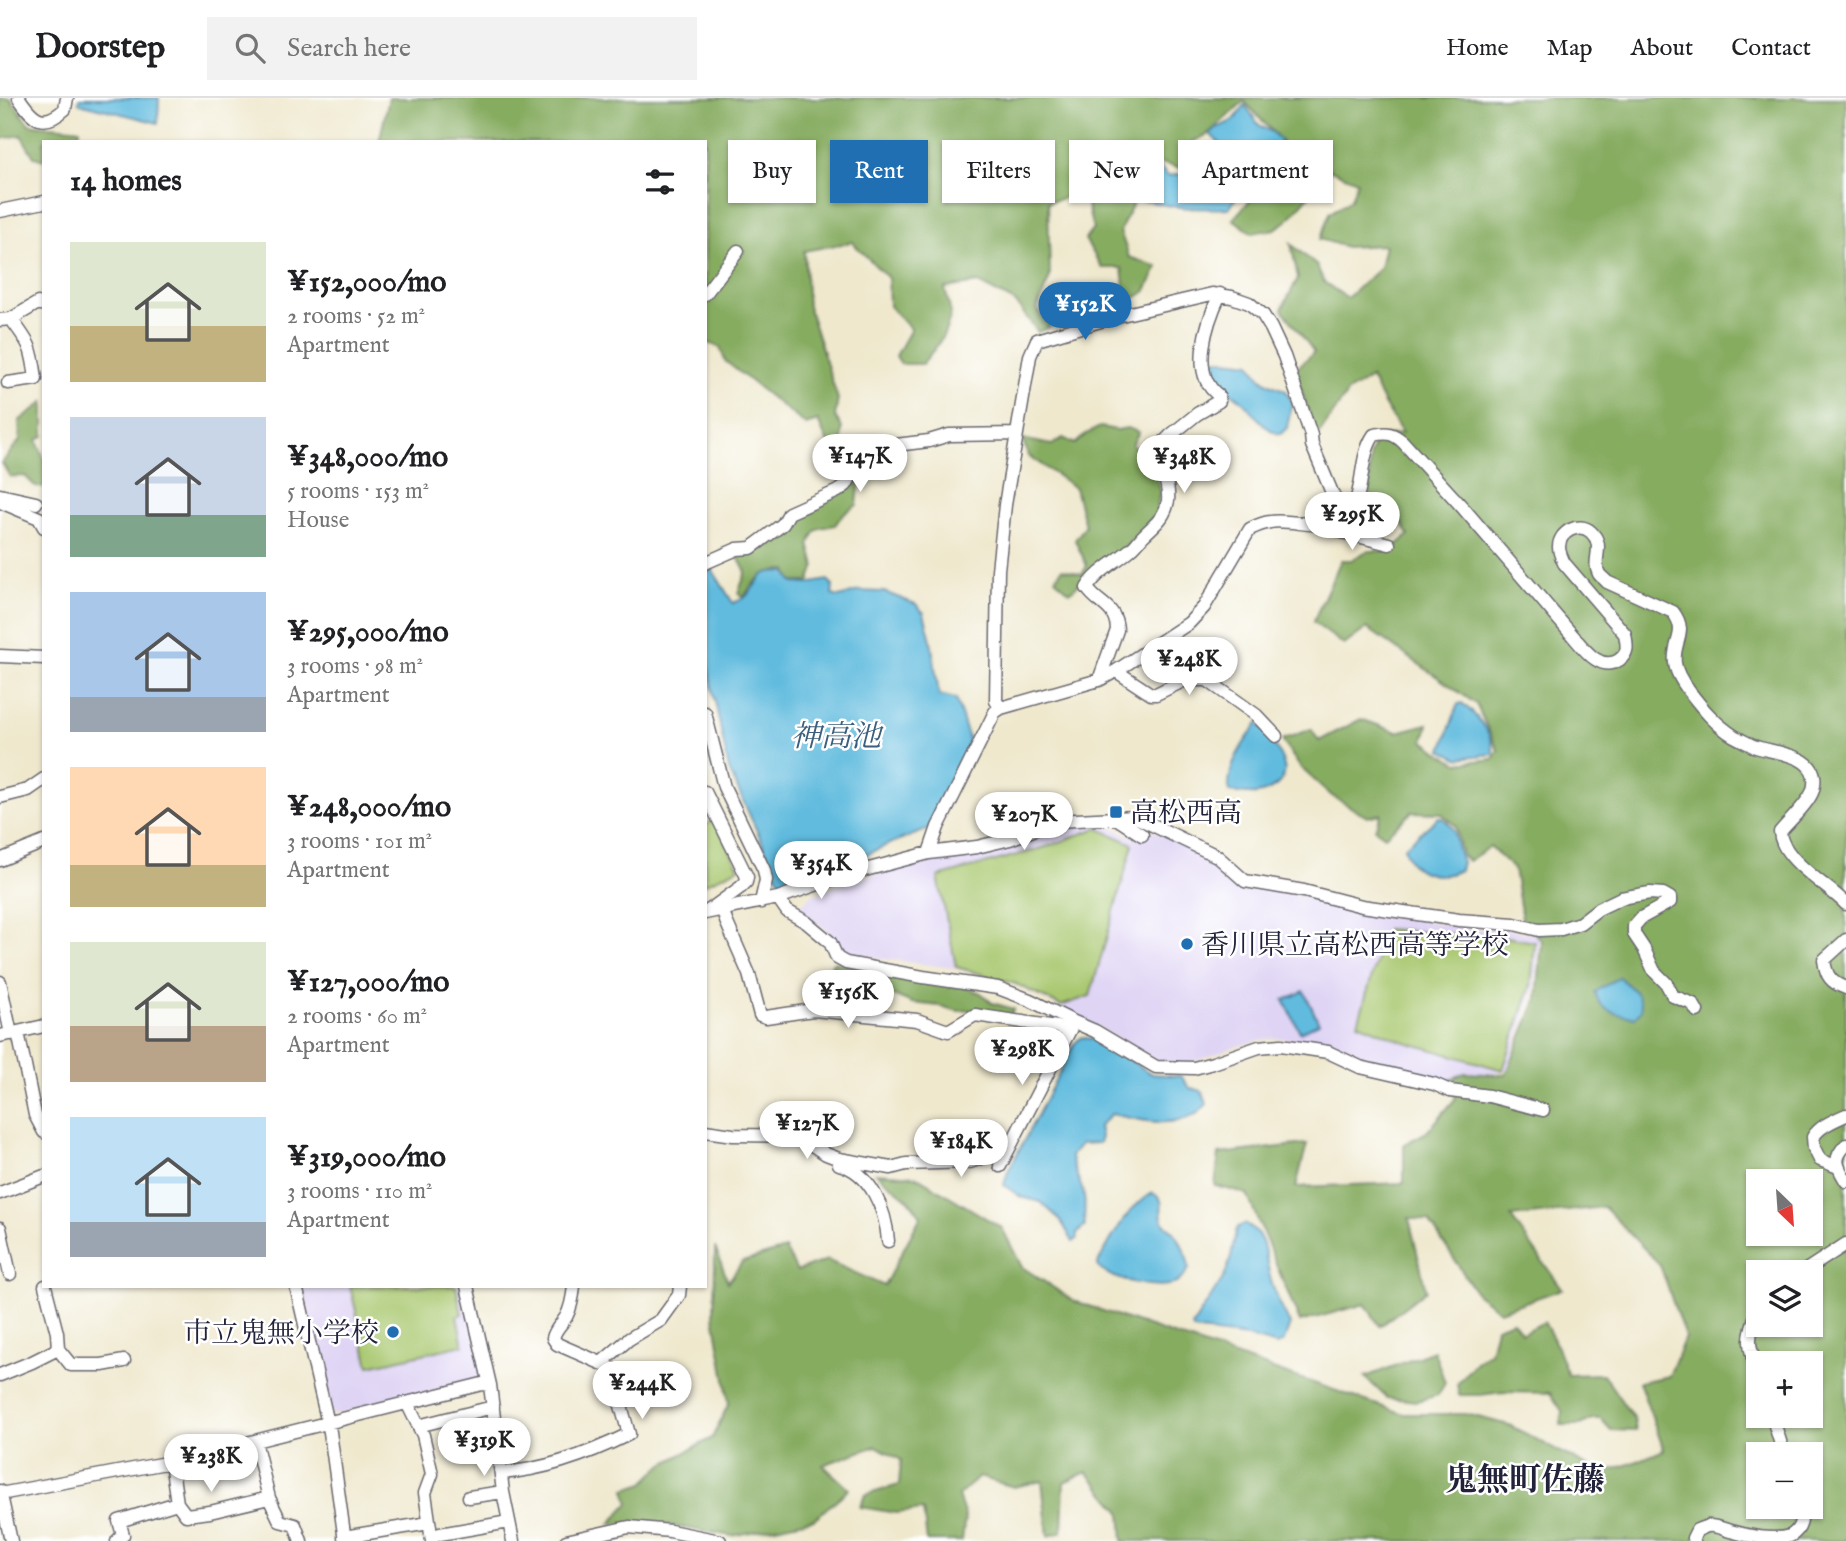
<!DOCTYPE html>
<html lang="en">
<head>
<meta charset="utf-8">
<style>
  :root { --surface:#fff; --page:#f2f2f2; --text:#202124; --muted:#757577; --line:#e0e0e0; --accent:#1f6fb2 }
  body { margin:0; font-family:"IM FELL English","Noto Serif JP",serif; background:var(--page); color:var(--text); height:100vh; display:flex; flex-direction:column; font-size:26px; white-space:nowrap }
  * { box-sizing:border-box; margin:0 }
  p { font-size:23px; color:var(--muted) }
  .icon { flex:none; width:38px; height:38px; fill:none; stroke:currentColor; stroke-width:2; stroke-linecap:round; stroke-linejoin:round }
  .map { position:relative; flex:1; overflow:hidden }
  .panel { position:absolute; left:42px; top:42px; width:665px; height:1148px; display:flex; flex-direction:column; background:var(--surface); border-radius:0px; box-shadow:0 2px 5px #0004 }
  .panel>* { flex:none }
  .guide { position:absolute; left:728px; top:42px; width:665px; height:63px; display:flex; gap:14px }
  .needle { width:46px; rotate:155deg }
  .controls { position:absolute; left:1746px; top:1071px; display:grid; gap:14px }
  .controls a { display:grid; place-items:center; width:77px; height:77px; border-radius:0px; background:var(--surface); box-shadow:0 2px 5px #0004; font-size:35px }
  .price { position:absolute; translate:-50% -60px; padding:0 16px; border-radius:24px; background:#fff; color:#222; font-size:23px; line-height:46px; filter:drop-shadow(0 2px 4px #0008) }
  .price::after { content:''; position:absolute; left:50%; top:42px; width:21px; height:16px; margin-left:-10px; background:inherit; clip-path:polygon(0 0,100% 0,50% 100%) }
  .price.current { background:var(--accent); color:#fff }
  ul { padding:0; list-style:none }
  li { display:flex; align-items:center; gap:21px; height:175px; padding:0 28px }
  li span { display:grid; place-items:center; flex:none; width:196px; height:140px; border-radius:0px; color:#555 }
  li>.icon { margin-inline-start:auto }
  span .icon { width:84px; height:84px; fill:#fffc; stroke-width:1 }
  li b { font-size:30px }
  h2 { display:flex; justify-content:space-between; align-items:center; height:84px; padding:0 28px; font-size:30px }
  .pill { padding:0 24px; border-radius:0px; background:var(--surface); box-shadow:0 2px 5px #0004; font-size:24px; line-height:63px }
  .pill.current { background:var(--accent); color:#fff }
  header { display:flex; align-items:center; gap:42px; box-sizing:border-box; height:98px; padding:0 35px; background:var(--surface); border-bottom:2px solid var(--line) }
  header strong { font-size:33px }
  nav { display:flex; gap:38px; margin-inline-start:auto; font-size:24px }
  .search { width:490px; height:63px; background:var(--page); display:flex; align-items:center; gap:18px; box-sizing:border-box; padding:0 24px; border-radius:0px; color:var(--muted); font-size:26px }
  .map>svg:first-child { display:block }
  .built { fill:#dfd4f4 }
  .green { fill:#a8c76e; stroke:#657454; stroke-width:2 }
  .forest { fill:#86ac61; stroke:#54674e; stroke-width:2; fill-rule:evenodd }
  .water { fill:#60bbde; stroke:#416e8c; stroke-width:2 }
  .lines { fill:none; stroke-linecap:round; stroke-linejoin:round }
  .minor-casing { stroke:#6a676e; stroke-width:15 }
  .minor { stroke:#fff; stroke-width:12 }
  .poi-dot { fill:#1f6fb2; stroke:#fff; stroke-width:2.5 }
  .labels { text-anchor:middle; stroke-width:5; stroke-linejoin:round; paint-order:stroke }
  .poi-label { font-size:28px; fill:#22223b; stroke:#fff; text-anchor:start }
  .water-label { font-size:30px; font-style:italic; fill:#3b5f7c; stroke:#fff }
  .quarter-label { font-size:32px; font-weight:bold; fill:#22223b; stroke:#fff }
</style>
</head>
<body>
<header>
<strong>Doorstep</strong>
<div class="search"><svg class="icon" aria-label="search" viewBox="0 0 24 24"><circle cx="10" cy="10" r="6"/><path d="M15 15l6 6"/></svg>Search here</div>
<nav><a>Home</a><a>Map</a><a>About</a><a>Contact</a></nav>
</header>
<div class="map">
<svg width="1846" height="1443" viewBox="0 0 1846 1443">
  <rect width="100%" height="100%" fill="#fff"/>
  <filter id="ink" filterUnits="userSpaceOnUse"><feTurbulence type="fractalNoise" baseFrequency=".0143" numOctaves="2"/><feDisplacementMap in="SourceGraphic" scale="14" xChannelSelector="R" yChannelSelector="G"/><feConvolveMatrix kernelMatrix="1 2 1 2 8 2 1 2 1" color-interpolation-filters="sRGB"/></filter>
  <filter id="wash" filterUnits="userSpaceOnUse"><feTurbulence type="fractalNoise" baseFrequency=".00686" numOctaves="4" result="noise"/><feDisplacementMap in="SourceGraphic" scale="28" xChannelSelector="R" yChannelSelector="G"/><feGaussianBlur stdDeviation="1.57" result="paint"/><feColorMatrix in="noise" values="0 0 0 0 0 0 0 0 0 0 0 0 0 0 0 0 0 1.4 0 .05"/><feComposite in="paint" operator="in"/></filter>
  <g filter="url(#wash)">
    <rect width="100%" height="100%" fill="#efe8cd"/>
    <path class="built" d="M1104 726 1138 741 1144 729 1198 752 1236 783 1321 802 1335 808 1473 831H1503L1540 837 1534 891 1507 973 1442 984 1423 974 1366 959 1335 944 1277 940 1259 942 1235 949 1196 963 1184 965 1160 964 1087 923 1015 887 953 870 840 855 826 831 796 812 812 797 853 782 926 763 1000 749 1055 728Z
      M303 1188H464L486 1277 481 1282 334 1317 329 1314Z"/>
    <path class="green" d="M715 722 739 770 705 786V727Z
      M1097 730 1133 746 1090 898 1061 908 1016 886 956 869 938 779 1046 749Z
      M1386 831 1472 838H1501L1535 844 1531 887 1503 972 1402 943 1358 925Z
      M350 1188H456L462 1216 457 1218 463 1247 369 1268Z"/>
    <path class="forest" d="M0 0H10L29 26C46 29 63 28 80 31L78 44H44V62L34 59 21 37 0 41Z
      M389 0H1846V1443H1123L1121 1414 1087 1374 1064 1384 1062 1434 1048 1438 1042 1383 1014 1389 979 1379 958 1398 965 1418 962 1443H927L923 1412 896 1415 860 1409 865 1397 899 1387 901 1362 876 1348 823 1367 849 1391 814 1421 732 1438 650 1424 610 1426 629 1405 625 1391 644 1385 662 1367 712 1340 729 1305 714 1218 715 1149 728 1184 742 1164 785 1151 797 1173 827 1162 884 1188 921 1118 909 1102 876 1075 916 1078 1002 1130 1022 1169 1074 1203 1404 1316H1466L1509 1327 1601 1375 1633 1365 1664 1352 1639 1284 1669 1278 1685 1239 1660 1167 1604 1109 1511 1119 1562 1191 1500 1213 1477 1196 1429 1123 1409 1120 1426 1192 1380 1228 1365 1206 1300 1224 1247 1096 1215 1088 1219 1056 1307 1046 1296 1089 1404 1085V1046L1427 1034 1456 1000 1446 984 1464 975 1506 977 1537 901 1542 843 1522 820 1514 771 1490 749 1468 763 1462 758 1455 727 1441 715 1412 714 1385 738 1375 731 1381 716 1367 719 1332 698 1300 669 1282 642 1311 631 1319 643 1361 621 1397 634 1428 626 1424 643 1439 654 1458 665 1493 661 1498 652 1476 606 1367 530 1344 547 1313 524 1341 462H1351L1367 453H1390L1409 437 1397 417 1369 403 1370 356 1378 339 1402 335 1384 306 1371 280 1348 294 1317 339 1295 272 1314 254 1282 211 1298 180 1291 146 1317 168 1324 184 1347 200 1380 170 1385 147 1346 149 1320 141 1330 115 1351 101 1357 83 1331 72 1287 123 1275 131 1252 135 1233 121 1252 100 1265 80 1278 69 1277 54 1282 44 1244 3 1207 37 1192 44 1216 80 1157 64 1134 103 1120 133 1129 159 1158 169 1145 194 1126 205 1122 170H1102L1085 141 1093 131 1084 95 1048 104 1050 179 1037 211 1050 229 1038 234 1015 204 978 185 945 190C946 198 951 209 950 217 948 236 934 252 922 266H901L896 258 911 231 889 208 888 180 852 144 804 153 808 208 838 301 835 318 842 330V345L854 367 851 370 829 347 818 323 806 327 725 263 720 249 705 244V44H379ZM1759 1083H1811V1136H1759ZM1759 1174H1811V1227H1759ZM1759 1265H1811V1318H1759ZM1759 1356H1811V1409H1759Z
      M44 304V338L37 342 44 361V389H36L25 378 10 379 2 365 20 342 19 323Z
      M1100 329 1117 332 1127 330 1139 334 1132 347 1153 361 1160 391 1156 416 1129 446 1093 473 1070 494 1055 481 1062 471 1082 476 1087 468 1075 442 1085 428 1075 390 1029 358 1022 341 1052 347 1063 340 1075 346 1086 336Z
      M855 379H860L857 407 843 416 835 427 820 430 815 434 809 446 815 468 809 484H792L787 472C761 472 757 480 743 500L738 495 746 474 735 454 764 451 784 432 789 421 813 414 819 404Z
      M833 864 965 889 981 895 992 905 1014 911 1010 917 972 912 958 913 940 908 912 905 857 882 834 880 829 872Z
      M1513 1223 1522 1235 1544 1224 1554 1242 1568 1277 1603 1276 1634 1321 1636 1333 1611 1332 1601 1321H1592L1581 1327H1561L1562 1313 1550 1295 1503 1294 1480 1297H1459L1457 1286 1476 1264 1490 1254 1496 1229Z
      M1434 1253 1445 1285 1438 1297 1417 1303 1387 1300 1365 1279Z"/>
    <path class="water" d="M79 0H159L158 25 79 5Z
      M1245 7 1259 27 1273 35 1281 44 1273 52 1276 63 1269 75 1252 77 1210 36 1217 30 1234 22Z
      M1158 68 1168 78 1181 76 1189 82 1204 79 1232 95 1235 102 1229 110C1209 111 1191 111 1171 108 1159 106 1150 102 1138 103Z
      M1217 261 1251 265C1260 282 1267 286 1285 292L1292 303 1287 330 1281 336C1263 333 1253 311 1239 300 1232 294 1221 293 1215 285 1210 278 1210 272 1211 264Z
      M712 471 733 505C737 503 741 502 744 500 761 486 755 470 786 474L793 485 806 486 828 482 833 488 832 497 839 499 859 493 884 494 916 506 924 515 931 542 939 597 956 601 970 645 931 727 927 732 889 746 859 760 857 765 783 790 729 672 705 555V473Z
      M1462 605C1476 617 1495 636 1493 656L1458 660 1442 652 1458 606Z
      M1258 625C1266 635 1282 656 1284 668 1288 683 1270 694 1257 696 1248 697 1238 695 1229 694 1227 667 1243 645 1258 625Z
      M1439 719C1459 726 1454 748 1462 764L1460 772C1437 783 1411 776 1404 749Z
      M1619 879C1630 889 1642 896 1641 912L1635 919C1624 918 1608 915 1600 906 1597 902 1597 898 1595 894Z
      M1304 893 1319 925 1300 934 1284 902Z
      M1081 939 1097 942 1152 976 1181 978 1190 990 1202 993 1207 1006C1203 1010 1199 1015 1194 1017 1167 1031 1137 1021 1111 1016L1099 1028 1101 1039 1099 1045 1081 1046 1071 1058C1073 1072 1081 1084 1084 1098 1086 1108 1083 1117 1085 1128L1077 1135V1141L1073 1144 1061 1123 1041 1104 1021 1099 1004 1087 1008 1073 1075 945Z
      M1153 1095C1167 1103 1159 1108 1162 1120 1163 1127 1169 1129 1173 1133 1181 1142 1188 1159 1189 1171 1186 1175 1182 1181 1178 1184 1163 1194 1108 1182 1098 1169V1165C1112 1140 1127 1108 1153 1095Z
      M1245 1126C1266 1134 1265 1159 1270 1179 1274 1195 1282 1211 1290 1226L1284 1243 1277 1247 1248 1239 1199 1233 1193 1231 1192 1228 1224 1179 1230 1163 1236 1133 1238 1129Z"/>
  </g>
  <g filter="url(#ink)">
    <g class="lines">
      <g class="minor-casing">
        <path id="minor" d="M19 0C33 21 43 31 65 11L67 0
          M0 113 44 104
          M705 196 738 153
          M0 222 11 221 38 205 44 207
          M8 285 36 281C32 249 30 246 11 221
          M0 397 36 405
          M0 402 3 405 39 420 44 429
          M1332 427 1342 434 1389 446
          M705 465 737 451 751 450 783 426 789 415 838 393 846 387 859 365 868 356 879 349 929 343 949 337 1017 336
          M0 558 44 560
          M1116 573 1151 596H1156L1185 582H1207L1256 617 1276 638
          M1099 582 1117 532C1116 507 1098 507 1087 490 1097 473 1118 463 1132 450 1136 447 1139 442 1143 438 1154 427 1165 420 1168 403 1170 385 1159 368 1158 350L1171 337 1197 316 1219 303 1218 297C1189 275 1207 224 1220 196
          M1001 610 996 603 998 472 1005 407 1030 258 1037 242 1117 218 1212 196 1232 199 1249 205 1263 217 1271 230 1284 258 1311 337 1312 347 1343 421
          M705 615 724 689 764 772 766 782 761 804
          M705 694 747 779 746 784 741 789 708 813
          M0 699 28 692 44 681
          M1116 720 1142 737
          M929 755 938 729 995 614 1001 610 1099 582 1116 573 1189 525 1204 509 1250 431C1256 428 1264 425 1270 424 1296 419 1342 442 1355 406 1364 383 1360 358 1374 337 1387 334 1393 335 1403 344L1464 411 1573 538C1584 551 1600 574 1619 562 1629 555 1627 547 1625 536L1564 465C1562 460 1559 455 1559 449 1559 434 1579 423 1591 434 1606 448 1591 462 1599 476 1601 479 1605 481 1607 484L1673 514C1689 535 1672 544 1675 565 1676 575 1683 585 1689 593 1702 610 1716 627 1734 638 1740 641 1747 645 1753 648 1775 656 1823 655 1813 692 1809 705 1789 723 1780 734 1781 761 1828 787 1846 806
          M0 762 44 744
          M778 800 787 813 806 824 830 844 837 860 846 865 923 879 998 890 1030 902 1074 924 1095 933 1156 969 1194 970 1213 965 1259 949 1281 947 1328 954 1360 969 1434 986 1450 993 1489 998 1543 1012
          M723 812 726 823 749 876 760 917 766 919 813 912 824 913 917 922 948 933 975 917 1057 929 1069 934
          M705 815 778 800 835 780 929 755 977 749 1010 741 1056 723 1136 719 1217 758 1245 783 1304 793 1362 808 1459 822 1514 826 1539 832 1561 831 1580 825 1598 811 1621 800 1650 795 1663 796 1670 800V804L1641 820 1634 828V836L1644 851 1654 873 1666 885 1673 898 1693 906 1697 913
          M1846 842 1824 862C1826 878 1831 885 1846 890
          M0 884 11 936
          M18 934 35 1017 44 1034
          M0 938 44 928
          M705 1033 733 1037 798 1038 826 1056 839 1061 891 1070 906 1066 970 1064 1008 1051
          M1846 1047C1832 1061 1837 1068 1846 1083
          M839 1066C871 1074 886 1113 888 1143
          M1000 1068 1072 928
          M1838 1069 1820 1062 1814 1050 1813 1039C1820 1028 1833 1023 1846 1017
          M0 1095 44 1078
          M0 1130 10 1176
          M1803 1174 1846 1146
          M296 1188 330 1334 345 1443
          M467 1188 490 1287 503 1394 513 1443
          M1759 1211C1745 1241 1749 1249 1759 1278
          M58 1251 71 1267H102L124 1263
          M601 1265 629 1241 661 1222 679 1197 680 1188
          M0 1277 32 1264 58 1251 57 1235 45 1188
          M407 1305 423 1337 432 1376 425 1395 432 1443
          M1772 1318 1784 1356
          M422 1327 493 1309
          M255 1343 269 1400 280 1423 295 1427 301 1443
          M171 1364 177 1405 186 1417 210 1414 269 1400
          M501 1375C544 1372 591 1355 629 1336L610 1269 557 1246 553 1240C555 1231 561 1227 566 1219 571 1210 573 1198 574 1188
          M0 1393 11 1443
          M0 1396 171 1364 482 1286 490 1287
          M469 1399 503 1394
          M440 1436 509 1424
          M344 1439 429 1425
          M117 1443 123 1437 119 1423 177 1405
          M566 1443 629 1429 670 1433 720 1443
          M1694 1443 1693 1440 1697 1432C1701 1431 1704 1429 1708 1428 1715 1427 1723 1431 1730 1433 1747 1438 1773 1443 1790 1438 1802 1431 1802 1421 1801 1409"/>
      </g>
      <use href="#minor" class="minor"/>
    </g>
  </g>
  <g class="poi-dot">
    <rect x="1109" y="707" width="14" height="14" rx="3.5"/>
    <circle cx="1187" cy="846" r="7"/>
    <circle cx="393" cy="1234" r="7"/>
  </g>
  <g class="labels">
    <g class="poi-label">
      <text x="1130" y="724">高松西高</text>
      <text x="1201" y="856">香川県立高松西高等学校</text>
      <text x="379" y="1244" text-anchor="end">市立鬼無小学校</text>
    </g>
    <g class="water-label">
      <text x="836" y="648">神高池</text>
    </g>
    <g class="quarter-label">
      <text x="1525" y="1392">鬼無町佐藤</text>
    </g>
  </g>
</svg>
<div class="controls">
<a><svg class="needle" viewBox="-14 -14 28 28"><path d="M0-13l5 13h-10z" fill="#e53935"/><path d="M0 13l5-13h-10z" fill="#757577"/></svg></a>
<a><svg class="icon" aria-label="layers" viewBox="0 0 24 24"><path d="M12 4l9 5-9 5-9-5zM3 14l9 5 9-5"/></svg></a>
<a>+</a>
<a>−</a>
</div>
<b class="price current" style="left:1085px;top:244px">¥152K</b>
<b class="price" style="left:860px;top:396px">¥147K</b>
<b class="price" style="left:1184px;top:397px">¥348K</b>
<b class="price" style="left:1352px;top:454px">¥295K</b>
<b class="price" style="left:1189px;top:599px">¥248K</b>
<b class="price" style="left:1024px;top:754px">¥207K</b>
<b class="price" style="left:821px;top:803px">¥354K</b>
<b class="price" style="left:848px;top:932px">¥156K</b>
<b class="price" style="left:1022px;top:989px">¥298K</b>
<b class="price" style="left:807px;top:1063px">¥127K</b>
<b class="price" style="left:961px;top:1081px">¥184K</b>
<b class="price" style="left:642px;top:1323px">¥244K</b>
<b class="price" style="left:484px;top:1380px">¥319K</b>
<b class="price" style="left:211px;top:1396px">¥238K</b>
<div class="guide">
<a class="pill">Buy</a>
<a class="pill current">Rent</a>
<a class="pill">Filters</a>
<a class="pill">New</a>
<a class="pill">Apartment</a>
</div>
<section class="panel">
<h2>14 homes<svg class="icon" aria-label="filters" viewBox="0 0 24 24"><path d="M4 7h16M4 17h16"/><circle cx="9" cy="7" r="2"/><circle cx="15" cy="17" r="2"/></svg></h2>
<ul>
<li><span style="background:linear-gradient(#dfe7d0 60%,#c2b280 0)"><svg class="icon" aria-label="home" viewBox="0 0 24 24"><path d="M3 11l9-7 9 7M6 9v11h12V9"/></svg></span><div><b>¥152,000/mo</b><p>2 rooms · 52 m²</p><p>Apartment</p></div></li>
<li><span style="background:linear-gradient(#c9d6e8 70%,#7fa58c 0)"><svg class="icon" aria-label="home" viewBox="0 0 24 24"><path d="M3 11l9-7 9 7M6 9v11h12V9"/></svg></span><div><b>¥348,000/mo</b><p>5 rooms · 153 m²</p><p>House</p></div></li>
<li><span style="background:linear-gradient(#a9c7e8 75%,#9aa5b1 0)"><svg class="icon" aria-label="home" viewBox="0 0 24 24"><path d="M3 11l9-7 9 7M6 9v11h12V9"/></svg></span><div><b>¥295,000/mo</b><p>3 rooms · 98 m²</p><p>Apartment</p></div></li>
<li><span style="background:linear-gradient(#ffd9b3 70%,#c2b280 0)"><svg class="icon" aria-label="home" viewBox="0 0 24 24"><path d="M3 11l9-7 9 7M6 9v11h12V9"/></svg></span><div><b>¥248,000/mo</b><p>3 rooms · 101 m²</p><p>Apartment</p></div></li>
<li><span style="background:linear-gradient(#dfe7d0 60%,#b9a48a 0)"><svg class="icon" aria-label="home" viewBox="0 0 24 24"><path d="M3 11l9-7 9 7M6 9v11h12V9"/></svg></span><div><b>¥127,000/mo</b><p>2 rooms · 60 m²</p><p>Apartment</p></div></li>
<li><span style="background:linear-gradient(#bfe0f5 75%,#9aa5b1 0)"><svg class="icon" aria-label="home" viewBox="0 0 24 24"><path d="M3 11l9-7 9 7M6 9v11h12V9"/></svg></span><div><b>¥319,000/mo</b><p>3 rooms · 110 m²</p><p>Apartment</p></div></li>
</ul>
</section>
</div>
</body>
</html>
